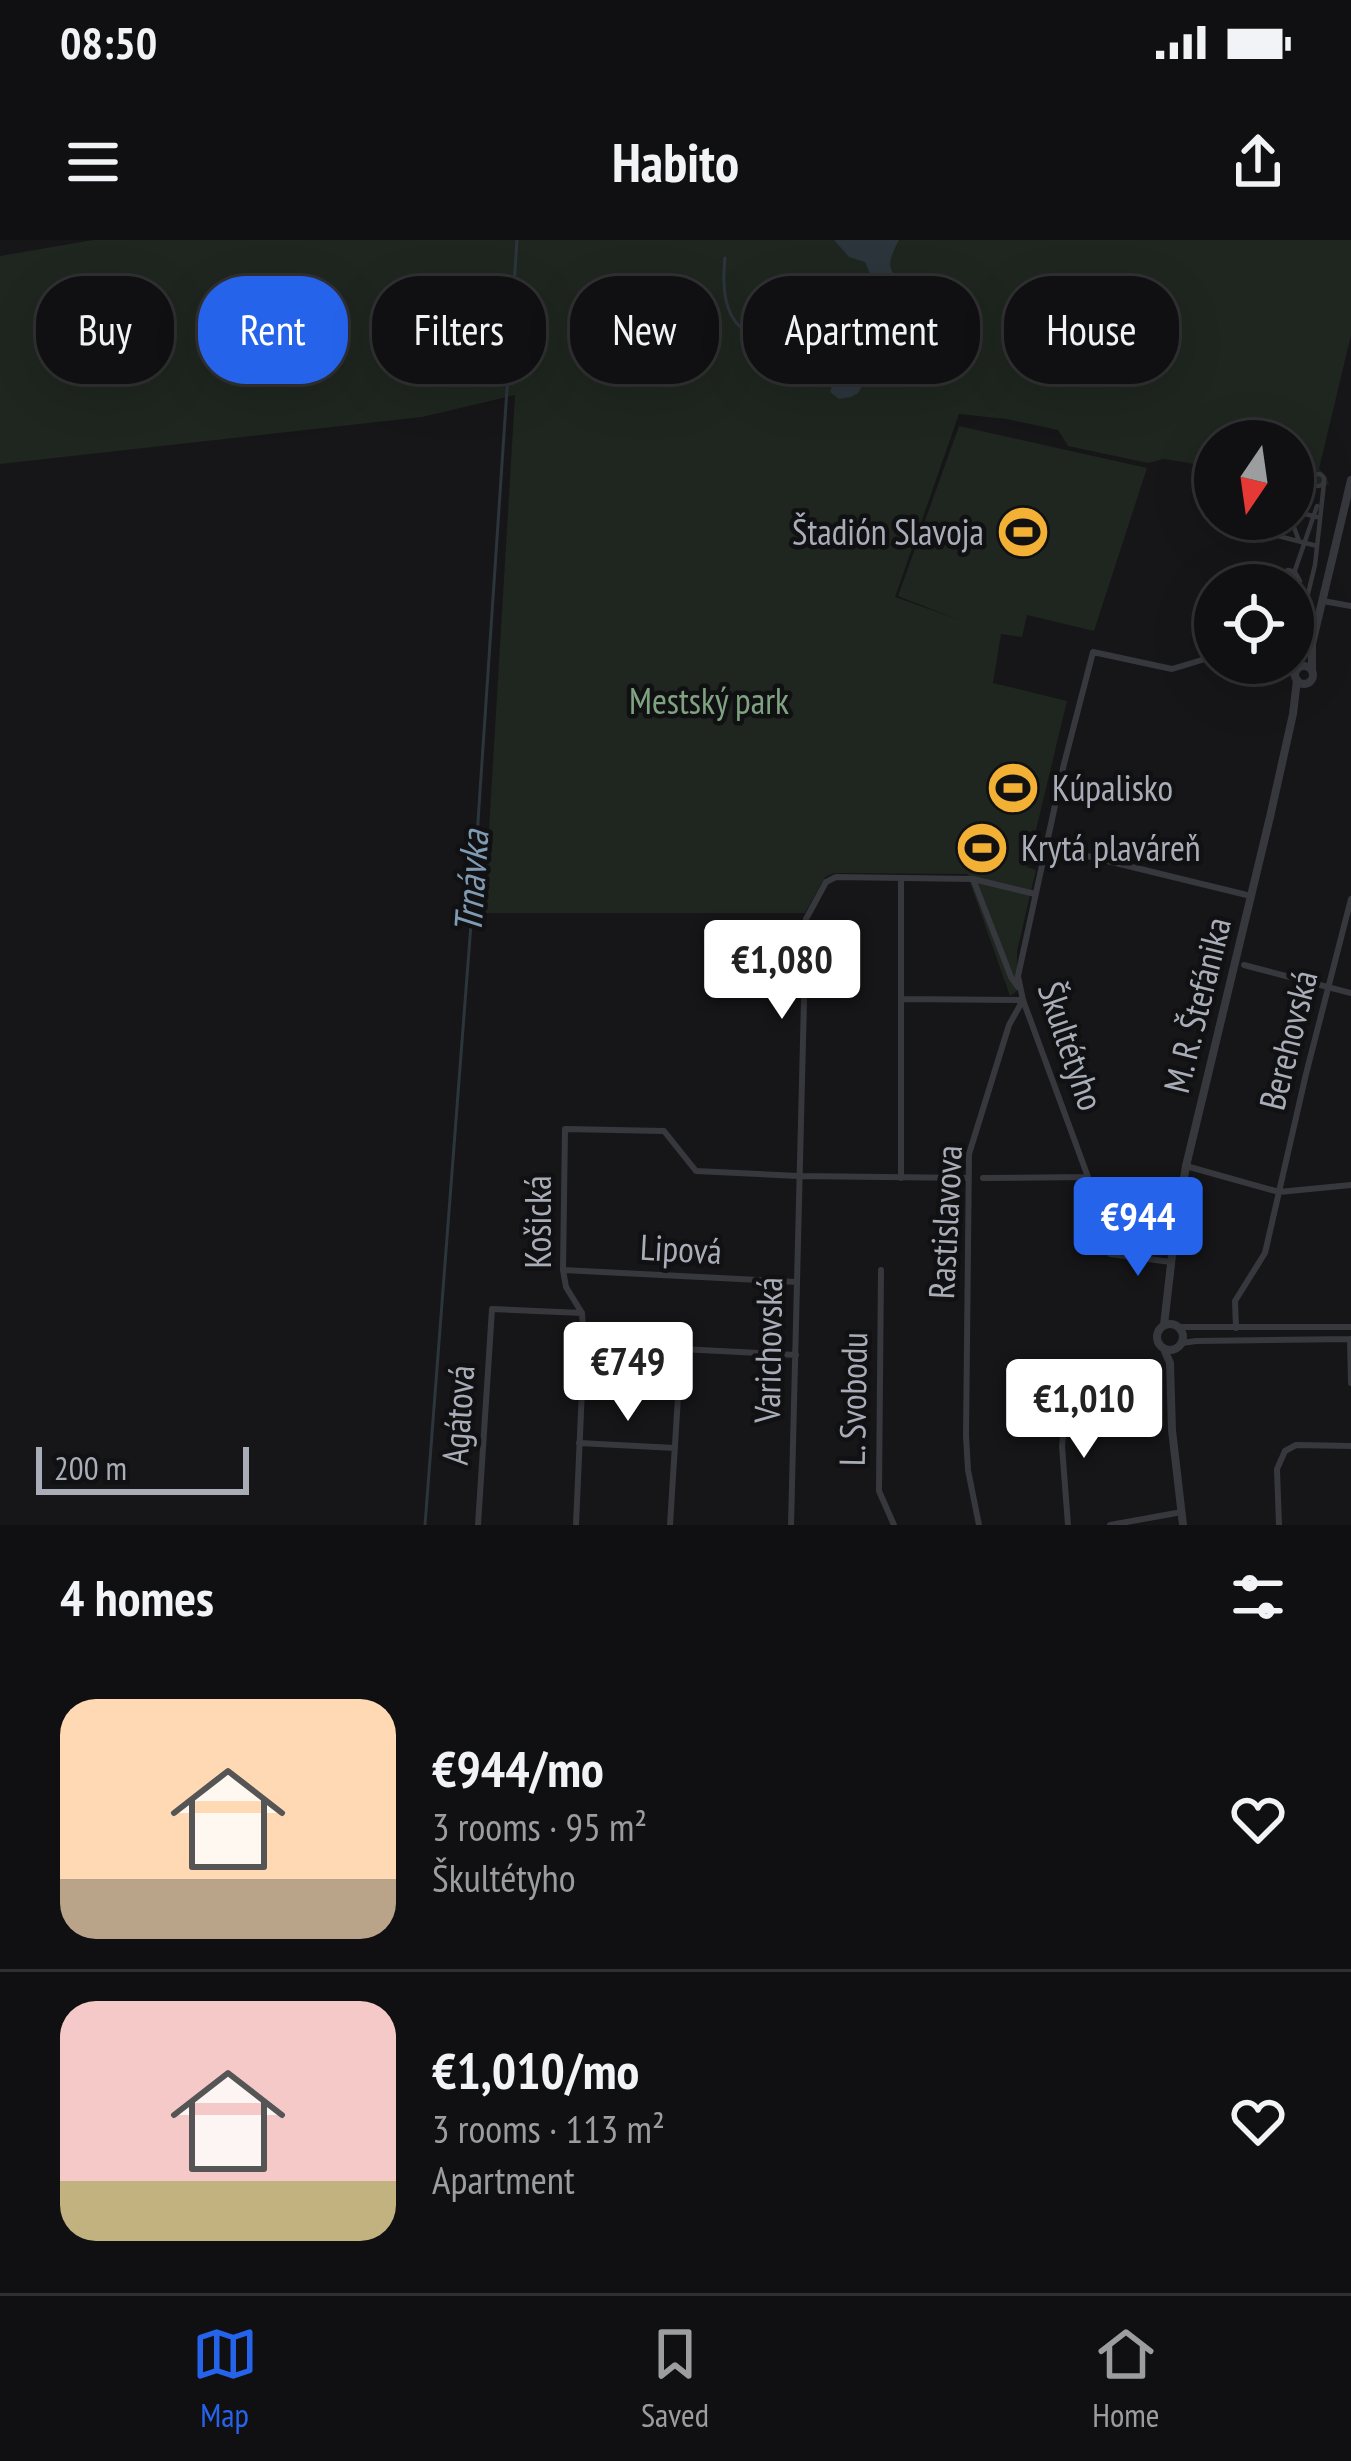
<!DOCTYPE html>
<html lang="en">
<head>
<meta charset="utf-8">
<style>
  :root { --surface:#101012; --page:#1e1e20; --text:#f1f3f6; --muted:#9c9d9f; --line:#303032; --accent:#2563eb }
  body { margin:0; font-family:"PT Sans Narrow",sans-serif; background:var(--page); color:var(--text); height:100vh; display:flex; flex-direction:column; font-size:45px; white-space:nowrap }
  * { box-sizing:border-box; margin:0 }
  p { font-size:39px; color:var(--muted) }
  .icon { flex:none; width:66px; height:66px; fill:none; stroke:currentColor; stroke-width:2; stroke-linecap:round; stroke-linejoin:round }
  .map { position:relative; height:1285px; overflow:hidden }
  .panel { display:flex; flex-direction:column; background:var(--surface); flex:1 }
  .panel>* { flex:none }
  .banner { position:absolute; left:36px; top:36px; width:1281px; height:108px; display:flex; gap:24px }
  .needle { width:78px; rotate:193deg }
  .controls { position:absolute; left:1194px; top:180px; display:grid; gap:24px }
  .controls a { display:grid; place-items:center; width:120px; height:120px; border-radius:50%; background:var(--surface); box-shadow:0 12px 48px #0002,0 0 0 3px var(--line); font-size:60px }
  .scale { position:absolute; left:36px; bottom:30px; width:213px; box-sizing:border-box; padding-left:12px; border:6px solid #a8adb8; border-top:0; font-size:33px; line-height:42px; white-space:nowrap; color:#a8adb8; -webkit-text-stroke:9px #111113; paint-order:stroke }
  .price { position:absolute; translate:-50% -102px; padding:0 27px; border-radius:12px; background:#fff; color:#222; font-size:39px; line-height:78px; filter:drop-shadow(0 3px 6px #0008) }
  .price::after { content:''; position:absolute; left:50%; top:72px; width:36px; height:27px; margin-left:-18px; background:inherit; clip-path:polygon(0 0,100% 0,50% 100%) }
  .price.on { background:var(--accent); color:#fff }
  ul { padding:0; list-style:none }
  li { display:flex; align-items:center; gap:36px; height:300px; padding:0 60px }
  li+li { border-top:3px solid var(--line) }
  li span { display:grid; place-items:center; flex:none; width:336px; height:240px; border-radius:36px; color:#555 }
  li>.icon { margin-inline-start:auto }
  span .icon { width:144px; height:144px; fill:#fffc; stroke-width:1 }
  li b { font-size:51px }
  h2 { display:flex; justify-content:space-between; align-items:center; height:144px; padding:0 60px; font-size:51px }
  .pill { padding:0 42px; border-radius:48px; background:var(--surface); box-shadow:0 12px 48px #0002,0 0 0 3px var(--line); font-size:42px; line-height:108px }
  .pill.on { background:var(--accent); color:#fff }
  .status { display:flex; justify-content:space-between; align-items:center; height:84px; padding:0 60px; background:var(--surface); direction:ltr }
  .status svg { height:33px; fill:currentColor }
  header { display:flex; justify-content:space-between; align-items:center; height:156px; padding:0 60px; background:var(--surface); font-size:54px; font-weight:700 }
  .menu { display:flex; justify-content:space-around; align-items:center; height:168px; border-top:3px solid var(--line); background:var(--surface); font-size:33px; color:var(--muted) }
  .menu a { display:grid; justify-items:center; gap:6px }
  .menu .on { color:var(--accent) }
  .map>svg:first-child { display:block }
  .green { fill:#1e261f }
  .water { fill:#2c353c }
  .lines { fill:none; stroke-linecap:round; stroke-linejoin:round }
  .stream { stroke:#2c353c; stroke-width:3 }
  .pedestrian { stroke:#37383d; stroke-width:4.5 }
  .minor { stroke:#37383d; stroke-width:6 }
  .tertiary { stroke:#37383d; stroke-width:8 }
  .labels { text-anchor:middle; stroke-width:9; stroke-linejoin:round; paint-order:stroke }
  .poi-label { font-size:36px; fill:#a8adb8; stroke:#111113; text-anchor:start }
  .park-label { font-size:36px; fill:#7fa381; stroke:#111113 }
  .street-label { font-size:36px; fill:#a8adb8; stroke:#111113 }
  .water-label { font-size:39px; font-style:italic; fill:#7f9bb3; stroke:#111113 }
</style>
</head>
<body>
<div class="status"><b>08:50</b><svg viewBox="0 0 49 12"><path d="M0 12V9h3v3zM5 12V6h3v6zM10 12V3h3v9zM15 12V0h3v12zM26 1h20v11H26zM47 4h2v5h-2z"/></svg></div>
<header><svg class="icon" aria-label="menu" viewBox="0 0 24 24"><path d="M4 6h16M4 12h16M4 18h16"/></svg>Habito<svg class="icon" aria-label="share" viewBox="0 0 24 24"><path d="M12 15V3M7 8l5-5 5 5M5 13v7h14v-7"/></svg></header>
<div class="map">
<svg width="1351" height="1285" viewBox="0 0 1351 1285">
  <rect width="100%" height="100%" fill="#161618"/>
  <path class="green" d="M93 0H1351V95L1319 229 1327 237 1329 245 1293 240V201H1215V227L1164 219 1148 223 1068 206 1058 190 1006 179 959 174 895 357 957 379 898 356 959 186 1147 228 1094 391 1027 375 1022 397 1001 394 993 443 1067 461 1027 627 1036 630 1017 711V751L1010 756 967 634 834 633 825 637 805 673H484L515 155 422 177 0 224V16Z"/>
  <path class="water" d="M834 0H899C881 34 896 25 899 54 902 83 873 130 858 153L851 157 839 159 830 152 835 137V112L842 104 855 64 871 36 865 22 849 17Z"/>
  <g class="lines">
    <path class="stream" d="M725 18C722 45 723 84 754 95 765 100 780 97 792 101 808 106 821 117 837 122
      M912 45 949 51 959 59
      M425 1285 472 671 517 0"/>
    <path class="pedestrian" d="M1312 240a6 6 0 1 1 12 0a6 6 0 1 1-12 0Z
      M1298 253 1305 256 1302 263 1295 259Z
      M1293 266 1295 267
      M1293 271 1317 277
      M1259 279 1255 290 1317 306
      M1291 279 1299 301
      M1280 345 1282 333 1288 330 1295 332 1300 341 1293 351
      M1290 345 1317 266
      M1293 415 1315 325 1324 243"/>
    <path class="minor" d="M1323 361 1351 366
      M1252 423 1295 434
      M1046 606 1251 656
      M973 639 1011 737 1018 747
      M1244 725 1351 753
      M901 759 1023 760
      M1186 926 1279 952 1351 945
      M901 938V638
      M983 938 1088 937
      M1171 1022 1110 1014 1088 937 1023 760 1018 736 1064 524 1093 412 1172 429 1215 416
      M563 1030 797 1042
      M881 1030 879 1251 894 1285
      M1178 1087H1351
      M1236 1088 1235 1061 1265 1013 1306 834 1351 659
      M1350 1099 1351 1143
      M1182 1103 1196 1101 1351 1099
      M584 1104 796 1115
      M1067 1161 1062 1206 1068 1285
      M579 1203 675 1208
      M478 1285 492 1069 582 1073
      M576 1285 584 1104 582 1073 566 1047 563 1030 565 889 664 891 696 931 798 936 968 938
      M670 1285 681 1109
      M791 1285 806 679 826 642 836 637 973 639 1035 654
      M979 1285 968 1230 966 1196 969 914 1009 785 1023 760
      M1110 1285 1182 1272
      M1279 1285 1277 1229 1285 1211 1296 1205 1351 1206"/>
    <path class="tertiary" d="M1295 435a9 9 0 1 1 18 0a9 9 0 1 1-18 0Z
      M1312 431V404L1351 240
      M1157 1097a13 13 0 1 1 26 0a13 13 0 1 1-26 0Z
      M1164 1085 1174 998 1186 926 1270 577 1293 474 1297 440
      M1164 1109 1170 1123 1172 1190 1183 1285"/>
  </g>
  <defs>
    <g id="stadium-disc" transform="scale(2.7)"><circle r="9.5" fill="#f2b134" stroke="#111113"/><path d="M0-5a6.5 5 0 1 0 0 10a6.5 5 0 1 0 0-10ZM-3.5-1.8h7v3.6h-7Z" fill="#111"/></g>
  </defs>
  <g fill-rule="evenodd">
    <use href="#stadium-disc" x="1023" y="292"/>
    <use href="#stadium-disc" x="1013" y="548"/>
    <use href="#stadium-disc" x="982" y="608"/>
  </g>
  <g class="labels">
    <g class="poi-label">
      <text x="984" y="305" text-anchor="end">Štadión Slavoja</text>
      <text x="1052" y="561">Kúpalisko</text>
      <text x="1021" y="621">Krytá plaváreň</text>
    </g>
    <g class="park-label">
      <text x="709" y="474">Mestský park</text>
    </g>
    <g class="street-label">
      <text transform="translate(1197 765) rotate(-76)" y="13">M. R. Štefánika</text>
      <text transform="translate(1288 800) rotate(-76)" y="13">Berehovská</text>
      <text transform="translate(1071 806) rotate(71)" y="13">Škultétyho</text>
      <text transform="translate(538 982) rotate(-90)" y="13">Košická</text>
      <text transform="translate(945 982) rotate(-87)" y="13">Rastislavova</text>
      <text transform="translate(681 1009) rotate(3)" y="13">Lipová</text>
      <text transform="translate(768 1110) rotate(-89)" y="13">Varichovská</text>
      <text transform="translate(853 1159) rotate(-89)" y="13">L. Svobodu</text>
      <text transform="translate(458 1175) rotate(-86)" y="13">Agátová</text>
    </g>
    <g class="water-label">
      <text transform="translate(471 642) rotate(-86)" y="14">Trnávka</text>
    </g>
  </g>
</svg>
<div class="controls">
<a><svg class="needle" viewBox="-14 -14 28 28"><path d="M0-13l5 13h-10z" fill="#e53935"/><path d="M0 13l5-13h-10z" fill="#9c9d9f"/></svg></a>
<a><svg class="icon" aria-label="locate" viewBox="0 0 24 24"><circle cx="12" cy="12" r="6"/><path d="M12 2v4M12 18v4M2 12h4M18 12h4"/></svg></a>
</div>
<div class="scale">200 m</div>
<b class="price" style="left:782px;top:782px">€1,080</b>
<b class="price on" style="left:1138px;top:1039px">€944</b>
<b class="price" style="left:628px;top:1184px">€749</b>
<b class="price" style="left:1084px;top:1221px">€1,010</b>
<div class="banner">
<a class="pill">Buy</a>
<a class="pill on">Rent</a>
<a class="pill">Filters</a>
<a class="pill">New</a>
<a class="pill">Apartment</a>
<a class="pill">House</a>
</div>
</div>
<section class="panel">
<h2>4 homes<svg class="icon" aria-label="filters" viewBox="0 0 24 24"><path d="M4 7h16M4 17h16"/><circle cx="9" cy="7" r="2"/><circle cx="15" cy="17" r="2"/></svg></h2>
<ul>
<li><span style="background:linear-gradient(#ffd9b3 75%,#b9a48a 0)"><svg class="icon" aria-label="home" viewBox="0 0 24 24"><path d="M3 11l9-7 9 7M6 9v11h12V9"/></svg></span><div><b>€944/mo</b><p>3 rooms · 95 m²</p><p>Škultétyho</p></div><svg class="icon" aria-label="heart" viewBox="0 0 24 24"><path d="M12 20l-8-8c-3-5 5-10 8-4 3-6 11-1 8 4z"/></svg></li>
<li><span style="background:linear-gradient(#f6c9c9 75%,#c2b280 0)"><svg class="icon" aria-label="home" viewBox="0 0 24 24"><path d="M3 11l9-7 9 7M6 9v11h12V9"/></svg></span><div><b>€1,010/mo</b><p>3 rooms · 113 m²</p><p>Apartment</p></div><svg class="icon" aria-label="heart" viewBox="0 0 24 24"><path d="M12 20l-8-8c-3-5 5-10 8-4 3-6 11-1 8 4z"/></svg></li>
</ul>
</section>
<nav class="menu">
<a class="on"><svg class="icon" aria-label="map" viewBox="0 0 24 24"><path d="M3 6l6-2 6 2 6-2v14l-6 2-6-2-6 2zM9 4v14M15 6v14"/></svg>Map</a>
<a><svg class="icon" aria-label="saved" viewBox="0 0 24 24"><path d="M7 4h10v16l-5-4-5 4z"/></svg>Saved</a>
<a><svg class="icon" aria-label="home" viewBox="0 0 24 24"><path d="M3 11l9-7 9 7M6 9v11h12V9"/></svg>Home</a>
</nav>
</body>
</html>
